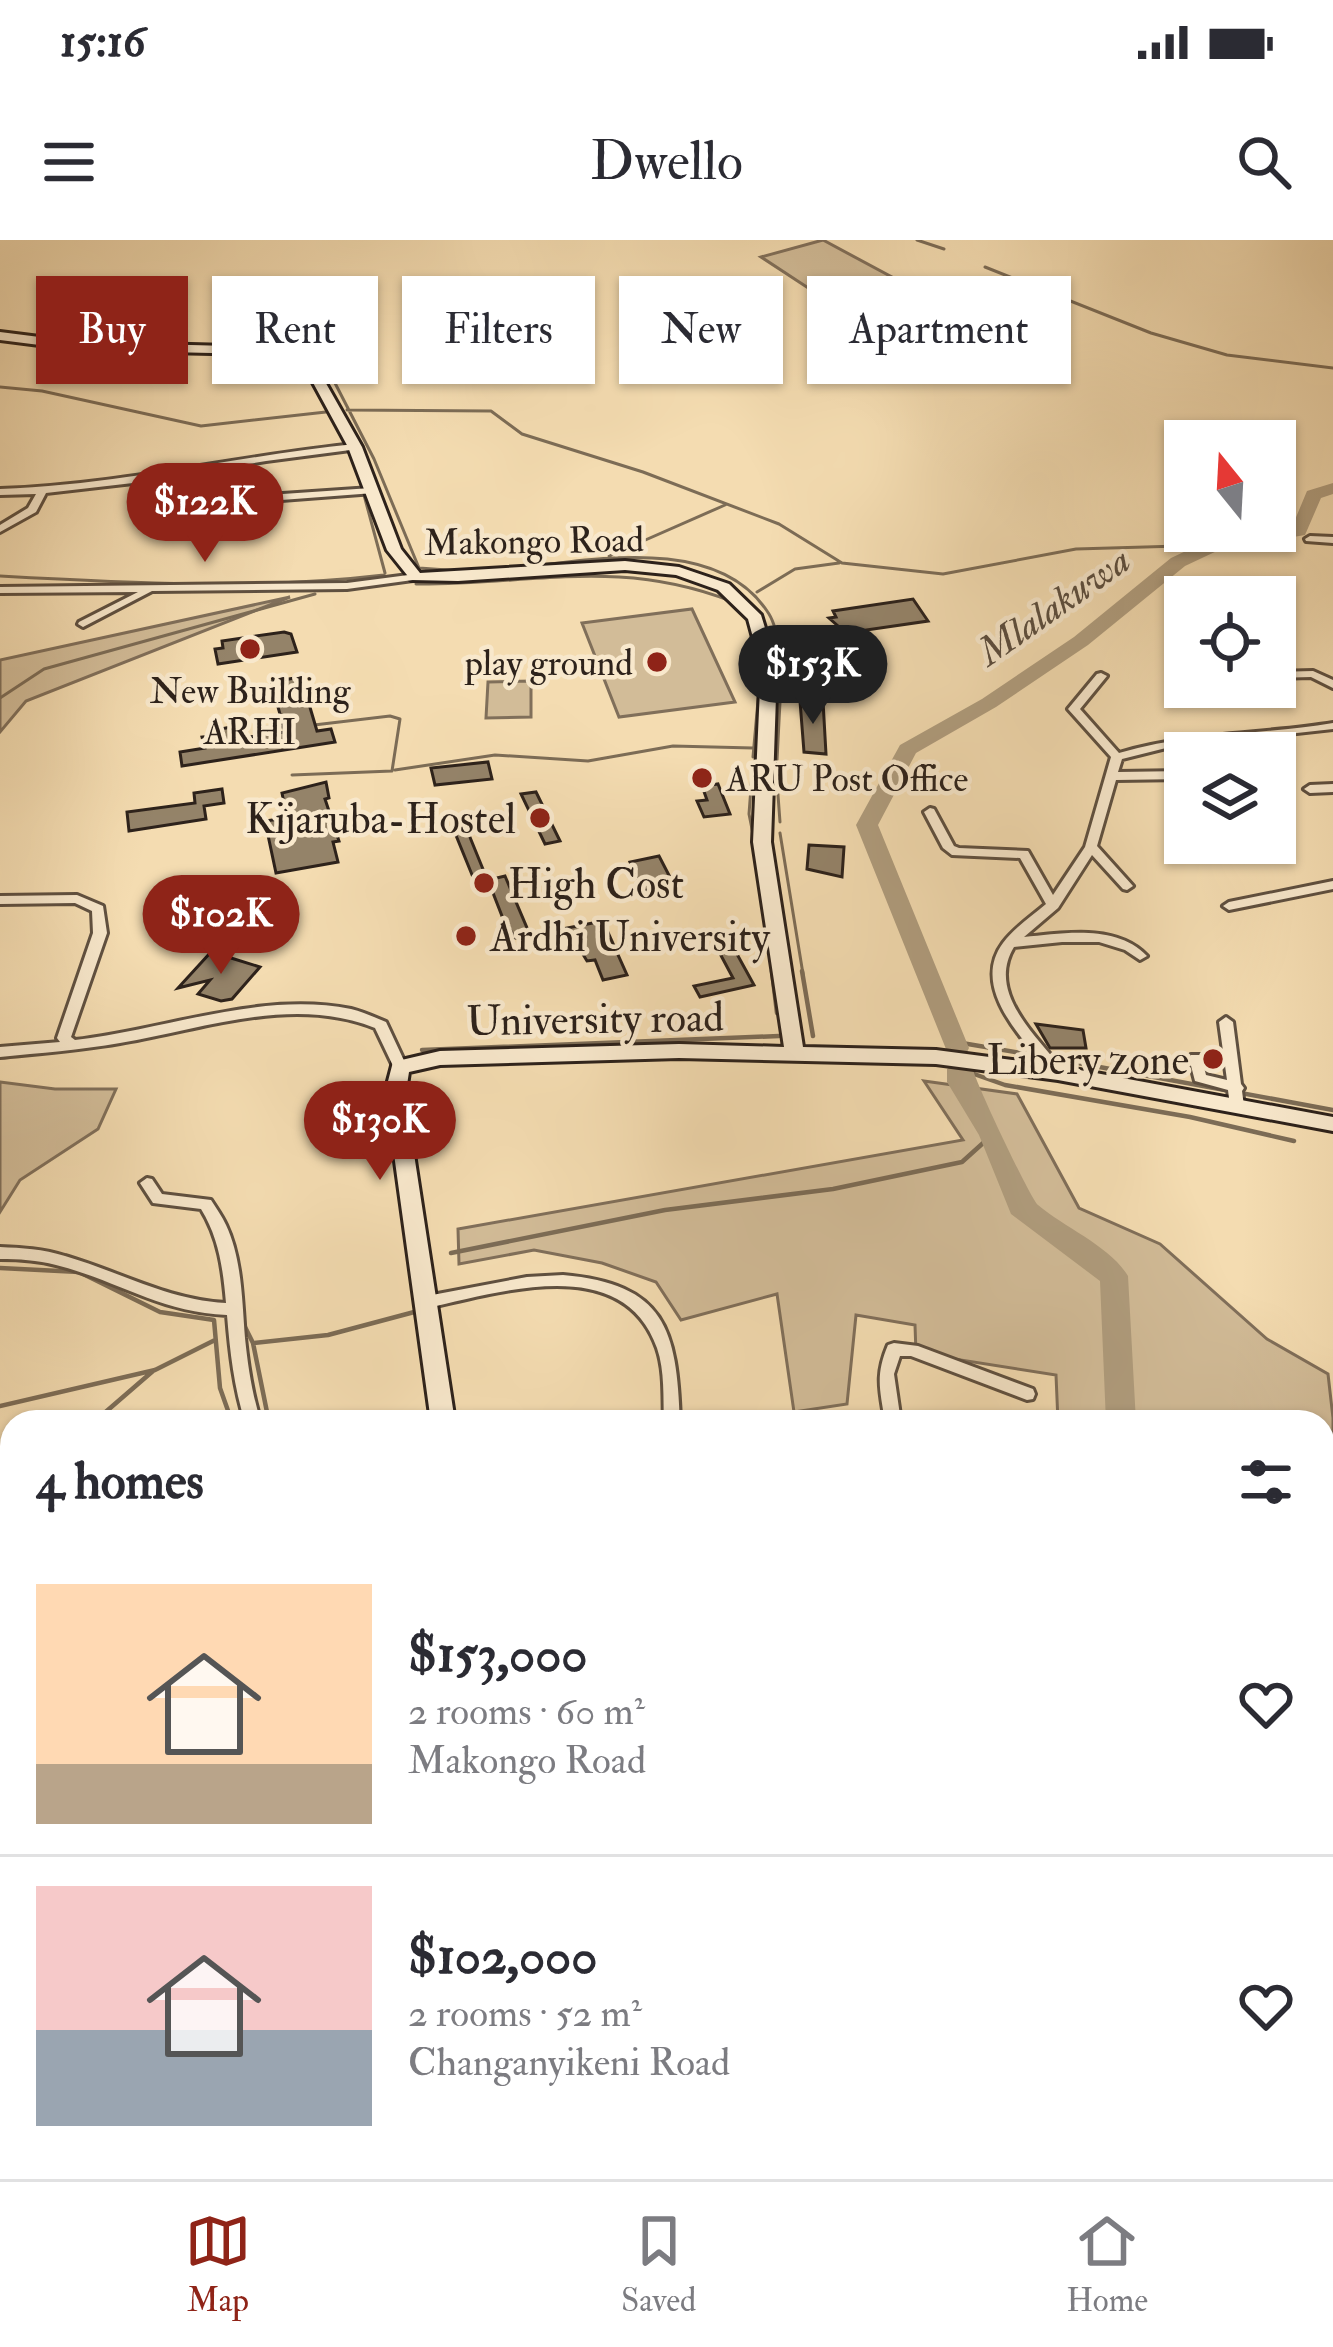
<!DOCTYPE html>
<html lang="en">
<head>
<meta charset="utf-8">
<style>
  :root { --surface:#fff; --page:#f7f7f7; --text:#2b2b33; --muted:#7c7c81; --line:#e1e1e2; --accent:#8f2418 }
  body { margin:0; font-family:"IM FELL Double Pica",serif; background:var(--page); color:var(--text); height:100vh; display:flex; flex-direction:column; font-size:45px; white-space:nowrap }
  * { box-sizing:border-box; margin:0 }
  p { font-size:39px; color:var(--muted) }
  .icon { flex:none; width:66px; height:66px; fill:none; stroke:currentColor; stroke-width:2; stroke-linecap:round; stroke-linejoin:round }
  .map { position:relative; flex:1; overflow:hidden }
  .sheet { position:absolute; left:0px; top:1170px; width:1335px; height:771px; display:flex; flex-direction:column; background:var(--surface); border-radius:36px 36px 0 0; box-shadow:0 3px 9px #0004 }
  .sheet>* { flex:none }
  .banner { position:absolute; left:36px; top:36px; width:1263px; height:108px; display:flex; gap:24px }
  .needle { width:78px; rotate:342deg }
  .fabs { position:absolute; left:1164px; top:180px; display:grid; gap:24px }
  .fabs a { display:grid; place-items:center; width:132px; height:132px; border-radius:0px; background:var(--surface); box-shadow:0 3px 9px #0004; font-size:60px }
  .price { position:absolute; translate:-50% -102px; padding:0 27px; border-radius:42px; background:var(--accent); color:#fff; font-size:39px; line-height:78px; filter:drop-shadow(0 3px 6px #0008) }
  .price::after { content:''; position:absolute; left:50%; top:72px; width:36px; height:27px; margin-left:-18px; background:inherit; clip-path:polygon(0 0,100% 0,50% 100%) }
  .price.active { background:#222; color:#fff }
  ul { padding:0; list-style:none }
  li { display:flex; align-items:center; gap:36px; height:300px; padding:0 36px }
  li+li { border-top:3px solid var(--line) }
  li span { display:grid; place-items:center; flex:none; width:336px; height:240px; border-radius:0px; color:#555 }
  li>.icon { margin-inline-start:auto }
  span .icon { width:144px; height:144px; fill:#fffc; stroke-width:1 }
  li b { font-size:51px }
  h2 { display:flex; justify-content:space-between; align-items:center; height:144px; padding:0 36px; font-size:51px }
  .chip { padding:0 42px; border-radius:0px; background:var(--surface); box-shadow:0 3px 9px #0004; font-size:42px; line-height:108px }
  .chip.active { background:var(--accent); color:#fff }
  .status { display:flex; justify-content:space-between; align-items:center; height:84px; padding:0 60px; background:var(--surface); direction:ltr }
  .status svg { height:33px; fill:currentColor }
  header { display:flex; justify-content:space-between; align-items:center; height:156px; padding:0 36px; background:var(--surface); font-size:54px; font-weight:600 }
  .tab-bar { display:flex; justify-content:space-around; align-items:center; height:168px; border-top:3px solid var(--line); background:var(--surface); font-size:33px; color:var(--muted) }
  .tab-bar a { display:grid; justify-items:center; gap:6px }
  .tab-bar .active { color:var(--accent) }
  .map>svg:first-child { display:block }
  .green { fill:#d2bc98; stroke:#806f5a; stroke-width:3 }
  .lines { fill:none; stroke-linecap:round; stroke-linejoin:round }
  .stream-far2 { stroke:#7c6c56; stroke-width:3 }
  .stream-far1 { stroke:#7c6c56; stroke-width:4.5 }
  .stream { stroke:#7c6c56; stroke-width:6 }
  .river { fill:#b09d7e; fill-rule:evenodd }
  .building { fill:#948369; stroke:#2d221b; stroke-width:3 }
  .street-casing { stroke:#5f5040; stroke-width:6 }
  .secondary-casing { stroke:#2d221b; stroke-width:6 }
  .street { fill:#f8e8cc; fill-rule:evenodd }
  .secondary { fill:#f8e8cc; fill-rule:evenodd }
  .poi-dot { fill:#8f2418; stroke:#f8e8cc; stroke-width:4.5 }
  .labels { text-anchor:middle; stroke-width:9; stroke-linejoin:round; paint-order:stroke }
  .far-street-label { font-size:36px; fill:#2d221b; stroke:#f8e8cc }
  .far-poi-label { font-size:36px; fill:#2d221b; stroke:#f8e8cc; text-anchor:end }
  .far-water-label { font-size:39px; font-style:italic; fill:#5b4d3e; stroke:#f8e8cc }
  .poi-label { font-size:42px; fill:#2d221b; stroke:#f8e8cc; text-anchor:end }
  .street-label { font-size:42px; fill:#2d221b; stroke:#f8e8cc }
</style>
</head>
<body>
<div class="status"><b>15:16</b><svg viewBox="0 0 49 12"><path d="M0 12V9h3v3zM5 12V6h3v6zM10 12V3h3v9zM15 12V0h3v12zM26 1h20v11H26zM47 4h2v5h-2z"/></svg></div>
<header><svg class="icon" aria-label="menu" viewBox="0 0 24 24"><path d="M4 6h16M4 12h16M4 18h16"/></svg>Dwello<svg class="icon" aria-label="search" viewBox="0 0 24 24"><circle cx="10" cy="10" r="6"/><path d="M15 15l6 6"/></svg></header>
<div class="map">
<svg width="1333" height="1939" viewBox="0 0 1333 1939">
  <rect width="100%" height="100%" fill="#f4dcb1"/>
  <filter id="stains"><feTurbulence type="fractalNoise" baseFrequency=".00167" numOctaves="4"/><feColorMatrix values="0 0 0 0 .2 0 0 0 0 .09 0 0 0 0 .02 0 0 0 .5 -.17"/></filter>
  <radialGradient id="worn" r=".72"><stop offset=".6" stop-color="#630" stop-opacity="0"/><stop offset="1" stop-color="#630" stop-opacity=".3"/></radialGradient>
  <path class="green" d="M823 0 903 43 828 61 761 17Z
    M290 357 26 461 0 492V420Z
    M692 369 735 462 619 477 582 383Z
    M531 441V477L486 478 488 442Z
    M924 841 1017 854 1079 968 1160 1004 1267 1099 1328 1134 1333 1178V1939H820L827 1929H1323V1182H1058L1056 1135 916 1113 915 1085 856 1075 847 1164 794 1172 777 1054 681 1080 656 1042 602 1023 534 1010 459 1024 458 989 963 900Z
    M0 842 55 849H116L98 889 20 940 0 972Z
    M12 1348V1929H455L456 1939H0V1378Z"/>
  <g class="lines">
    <path class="stream-far2" d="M917 0 944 9
      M985 27 1151 93 1227 115 1333 128
      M317 108 374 219 419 328 461 331
      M0 147 42 151 201 186 326 172
      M347 170 491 171 522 194 643 232 779 284 842 323 943 334 1076 309 1214 305
      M357 229 385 333
      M609 316 725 265
      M526 327C602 318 721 297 769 374 777 387 779 405 782 419
      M0 336C126 343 258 350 384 335
      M416 344C531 345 618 317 731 361
      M757 352 795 329 839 323
      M0 458 44 429 315 354
      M261 478 262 487H285
      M753 517 761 427
      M777 520 782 423
      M776 528 780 582
      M395 530 495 515 588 521 673 506 753 508
      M752 534 749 574 753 594
      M292 535 392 531 400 479 390 476 314 485
      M780 593 803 734
      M768 696 772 734"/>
    <path class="stream-far1" d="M772 731 777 773
      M802 731 813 796
      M956 802 1038 816
      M422 810 779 796
      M1056 819 1333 870
      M960 829 1005 845 1190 877 1294 901
      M451 1013 665 970 833 949 962 922 992 895
      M0 1028 79 1032 160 1072 214 1080 220 1148 232 1182
      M243 1083 253 1103 269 1182
      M253 1103 328 1095 418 1071
      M0 1166 155 1130 215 1100
      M94 1182 153 1131
      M0 1236 12 1229"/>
    <path class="stream" d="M500 1929 501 1939
      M831 1929 835 1939"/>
    <path class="river" d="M1333 243V254L1321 258 1305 295 1219 310 1185 326 1088 405 996 467 916 513 878 585 969 808 966 814H948L856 585 900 505 982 459 1074 397 1171 318 1207 301 1292 287 1307 251Z
      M960 820 973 829C973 837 1031 960 1038 965 1065 988 1110 1006 1128 1036L1136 1182H1106L1100 1041 1011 974 979 895 947 842V829Z
      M1323 1646 1333 1650V1713L1323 1709Z
      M1333 1757V1808L1323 1812V1761Z
      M1223 1929H1267L1263 1939H1219Z"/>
  </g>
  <path class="building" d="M913 359 928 381 846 393 829 378 836 377 833 371Z
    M284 392 291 394 297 412 218 424 215 409 223 408 222 401Z
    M301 437 317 491 331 489 335 502 182 526 180 512 205 508 202 497 212 496 211 491 231 487 235 499 285 492 271 442Z
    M800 461H823L826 514 804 512Z
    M488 522 492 539 435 545 431 528Z
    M326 542 329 558 325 559 339 601 333 602 338 622 276 633 265 581 287 578 282 553Z
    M718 544 730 574 704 577 697 561 707 560 702 546Z
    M222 549 224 563 204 566 206 579 129 591 127 572 195 563 194 553Z
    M536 552 560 601 545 604 521 554Z
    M465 585 489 644 477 647 453 588Z
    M809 605 844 607 842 637 807 629Z
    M659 616 674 645 642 651 630 622Z
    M505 636 530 695 515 698 502 676 488 640Z
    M603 681 627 735 603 740 595 720 587 721 567 688Z
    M732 705 754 745 700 757 694 746 733 738 717 708Z
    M211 712 231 718 260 727 232 759 221 761 198 754 210 740 178 748Z
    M1036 784 1083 790 1086 808H1050Z"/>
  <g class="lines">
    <g class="street-casing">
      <path id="street" d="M355 204 360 207 358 209 266 221 133 243 46 253 36 272 0 292V285L28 268 36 254 0 255V249C120 245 236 216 355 204Z
        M371 248 374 249V253L268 261 263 258 268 255Z
        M1310 296 1333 297V303L1306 301 1305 299Z
        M416 334 420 335V339L347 349 152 351 83 387 78 384 79 382 138 352 0 353V347L347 343Z
        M1237 341 1242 344 1241 357H1231L1232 344Z
        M1313 431 1333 440V448L1311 437 1275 438V432Z
        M1101 433 1107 436 1080 469 1119 513C1189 492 1262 495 1333 483V489L1170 507 1122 519 1118 532 1185 531V539L1116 540 1097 606 1133 646 1127 650 1123 649 1092 615 1058 668 1024 697C1064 693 1117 684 1147 716L1140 720 1125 710 1099 702H1062L1014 707C986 753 1037 796 1063 830L1065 833 1058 838 1053 836C1026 802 969 749 1003 703 1014 688 1032 676 1046 664L1020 618 952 615 943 608 924 572 930 568 934 569 954 606 959 608 1028 611 1053 655 1085 607 1111 517 1068 469 1097 434Z
        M1333 544V552L1310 553 1304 549 1310 545Z
        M1333 641V649L1229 670 1223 666 1229 662Z
        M77 655 103 666 107 693 71 797 75 800C165 790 260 751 351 769 363 772 374 777 386 782L407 827 405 830H395L375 788C293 755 204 789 120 803 80 810 40 813 0 817V807L60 802 57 798 93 693 92 671 75 663 0 664V656Z
        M1226 777 1233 782 1241 844 1244 848 1242 851 1244 866 1237 871 1230 866 1228 850 1195 841 1189 818 1191 815H1201L1206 835 1227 840 1219 782Z
        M147 938 152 939 162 954 211 960C216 968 222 976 226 985 242 1019 242 1061 245 1098 248 1127 252 1154 261 1182H245C234 1147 230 1112 227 1075 159 1072 119 1041 56 1025 37 1020 19 1019 0 1019V1007C22 1008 43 1009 65 1016 120 1032 168 1060 226 1063 223 1029 219 998 201 969L153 963 140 943Z
        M563 1035C665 1044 677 1089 680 1182H664C663 1158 665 1131 657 1108 623 1012 501 1052 427 1068L421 1066 419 1062 421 1058 427 1056 527 1037Z
        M894 1103 918 1106 1033 1149 1035 1154 1033 1159 1027 1160 911 1116H900L894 1134 901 1182H885C880 1149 875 1136 888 1105Z
        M710 1929H733L729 1939H706Z"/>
    </g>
    <g class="secondary-casing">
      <path id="secondary" d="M0 92 79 102 306 108 362 207 401 309 420 333 625 321 679 327 729 344 761 375 777 427 771 602 803 807 936 810 1058 826 1333 877V891L1058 840 936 824 679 818 440 825 409 832 407 845 414 914 455 1182H431L394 914 387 845 393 822 440 811 679 804 784 807 753 602 761 427 748 379 718 350 676 335 625 330 458 341 411 340 387 310 348 207 298 115 79 110 0 100Z
        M468 1929H498V1939H468Z"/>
    </g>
    <use href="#street" class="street"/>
    <use href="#secondary" class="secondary"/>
  </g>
  <g class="poi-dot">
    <circle cx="250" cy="409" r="12"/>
    <circle cx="657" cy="422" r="12"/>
    <circle cx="702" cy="538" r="12"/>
    <circle cx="540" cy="578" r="12"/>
    <circle cx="484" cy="643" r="12"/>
    <circle cx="466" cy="696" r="12"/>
    <circle cx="1213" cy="819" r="12"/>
  </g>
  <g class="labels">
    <g class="far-street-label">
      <text transform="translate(534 300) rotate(-1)" y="13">Makongo Road</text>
    </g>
    <g class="far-poi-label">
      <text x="633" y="435">play ground</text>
      <text x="250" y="463" text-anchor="middle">New Building<tspan x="250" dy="41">ARHI</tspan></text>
      <text x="726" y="551" text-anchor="start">ARU Post Office</text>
    </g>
    <g class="far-water-label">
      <text transform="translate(1053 365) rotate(-35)" y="14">Mlalakuwa</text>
    </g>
    <g class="poi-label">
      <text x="516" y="593">Kijaruba-Hostel</text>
      <text x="508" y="658" text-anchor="start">High Cost</text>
      <text x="490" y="711" text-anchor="start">Ardhi University</text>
      <text x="1189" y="834">Libery zone</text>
    </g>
    <g class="street-label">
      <text transform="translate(595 778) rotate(-1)" y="15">University road</text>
    </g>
  </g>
  <rect width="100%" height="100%" filter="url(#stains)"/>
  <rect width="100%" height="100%" fill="url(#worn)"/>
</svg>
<div class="fabs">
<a><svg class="needle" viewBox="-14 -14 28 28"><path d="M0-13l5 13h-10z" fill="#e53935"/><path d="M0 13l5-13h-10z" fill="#7c7c81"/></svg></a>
<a><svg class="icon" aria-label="locate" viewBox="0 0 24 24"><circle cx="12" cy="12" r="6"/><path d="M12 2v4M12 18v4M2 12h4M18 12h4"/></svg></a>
<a><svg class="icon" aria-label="layers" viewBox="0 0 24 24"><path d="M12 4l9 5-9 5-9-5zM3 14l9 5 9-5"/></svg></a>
</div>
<b class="price" style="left:205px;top:325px">$122K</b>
<b class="price active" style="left:813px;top:487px">$153K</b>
<b class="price" style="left:221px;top:737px">$102K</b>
<b class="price" style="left:380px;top:943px">$130K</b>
<div class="banner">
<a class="chip active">Buy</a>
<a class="chip">Rent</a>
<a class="chip">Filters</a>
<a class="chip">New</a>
<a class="chip">Apartment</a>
</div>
<section class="sheet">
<h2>4 homes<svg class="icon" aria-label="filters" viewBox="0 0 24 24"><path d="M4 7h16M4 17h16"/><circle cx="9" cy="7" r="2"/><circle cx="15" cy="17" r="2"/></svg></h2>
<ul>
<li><span style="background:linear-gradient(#ffd9b3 75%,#b9a48a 0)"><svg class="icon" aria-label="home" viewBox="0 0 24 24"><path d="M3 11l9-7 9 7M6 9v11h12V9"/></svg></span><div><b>$153,000</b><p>2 rooms · 60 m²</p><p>Makongo Road</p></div><svg class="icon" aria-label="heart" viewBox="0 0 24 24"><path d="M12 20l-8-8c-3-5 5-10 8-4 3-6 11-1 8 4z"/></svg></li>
<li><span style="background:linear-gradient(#f6c9c9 60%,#9aa5b1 0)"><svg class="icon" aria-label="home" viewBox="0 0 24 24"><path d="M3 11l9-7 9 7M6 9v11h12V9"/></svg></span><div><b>$102,000</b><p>2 rooms · 52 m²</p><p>Changanyikeni Road</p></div><svg class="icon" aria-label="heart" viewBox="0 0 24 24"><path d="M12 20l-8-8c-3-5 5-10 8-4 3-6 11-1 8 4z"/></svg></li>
</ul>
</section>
</div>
<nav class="tab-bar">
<a class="active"><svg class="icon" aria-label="map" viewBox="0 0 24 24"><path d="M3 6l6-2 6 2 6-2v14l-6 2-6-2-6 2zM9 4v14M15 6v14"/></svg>Map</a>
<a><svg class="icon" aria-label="saved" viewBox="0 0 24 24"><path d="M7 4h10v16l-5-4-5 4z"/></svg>Saved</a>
<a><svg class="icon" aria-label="home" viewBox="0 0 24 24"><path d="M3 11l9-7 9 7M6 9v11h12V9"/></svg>Home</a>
</nav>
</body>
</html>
